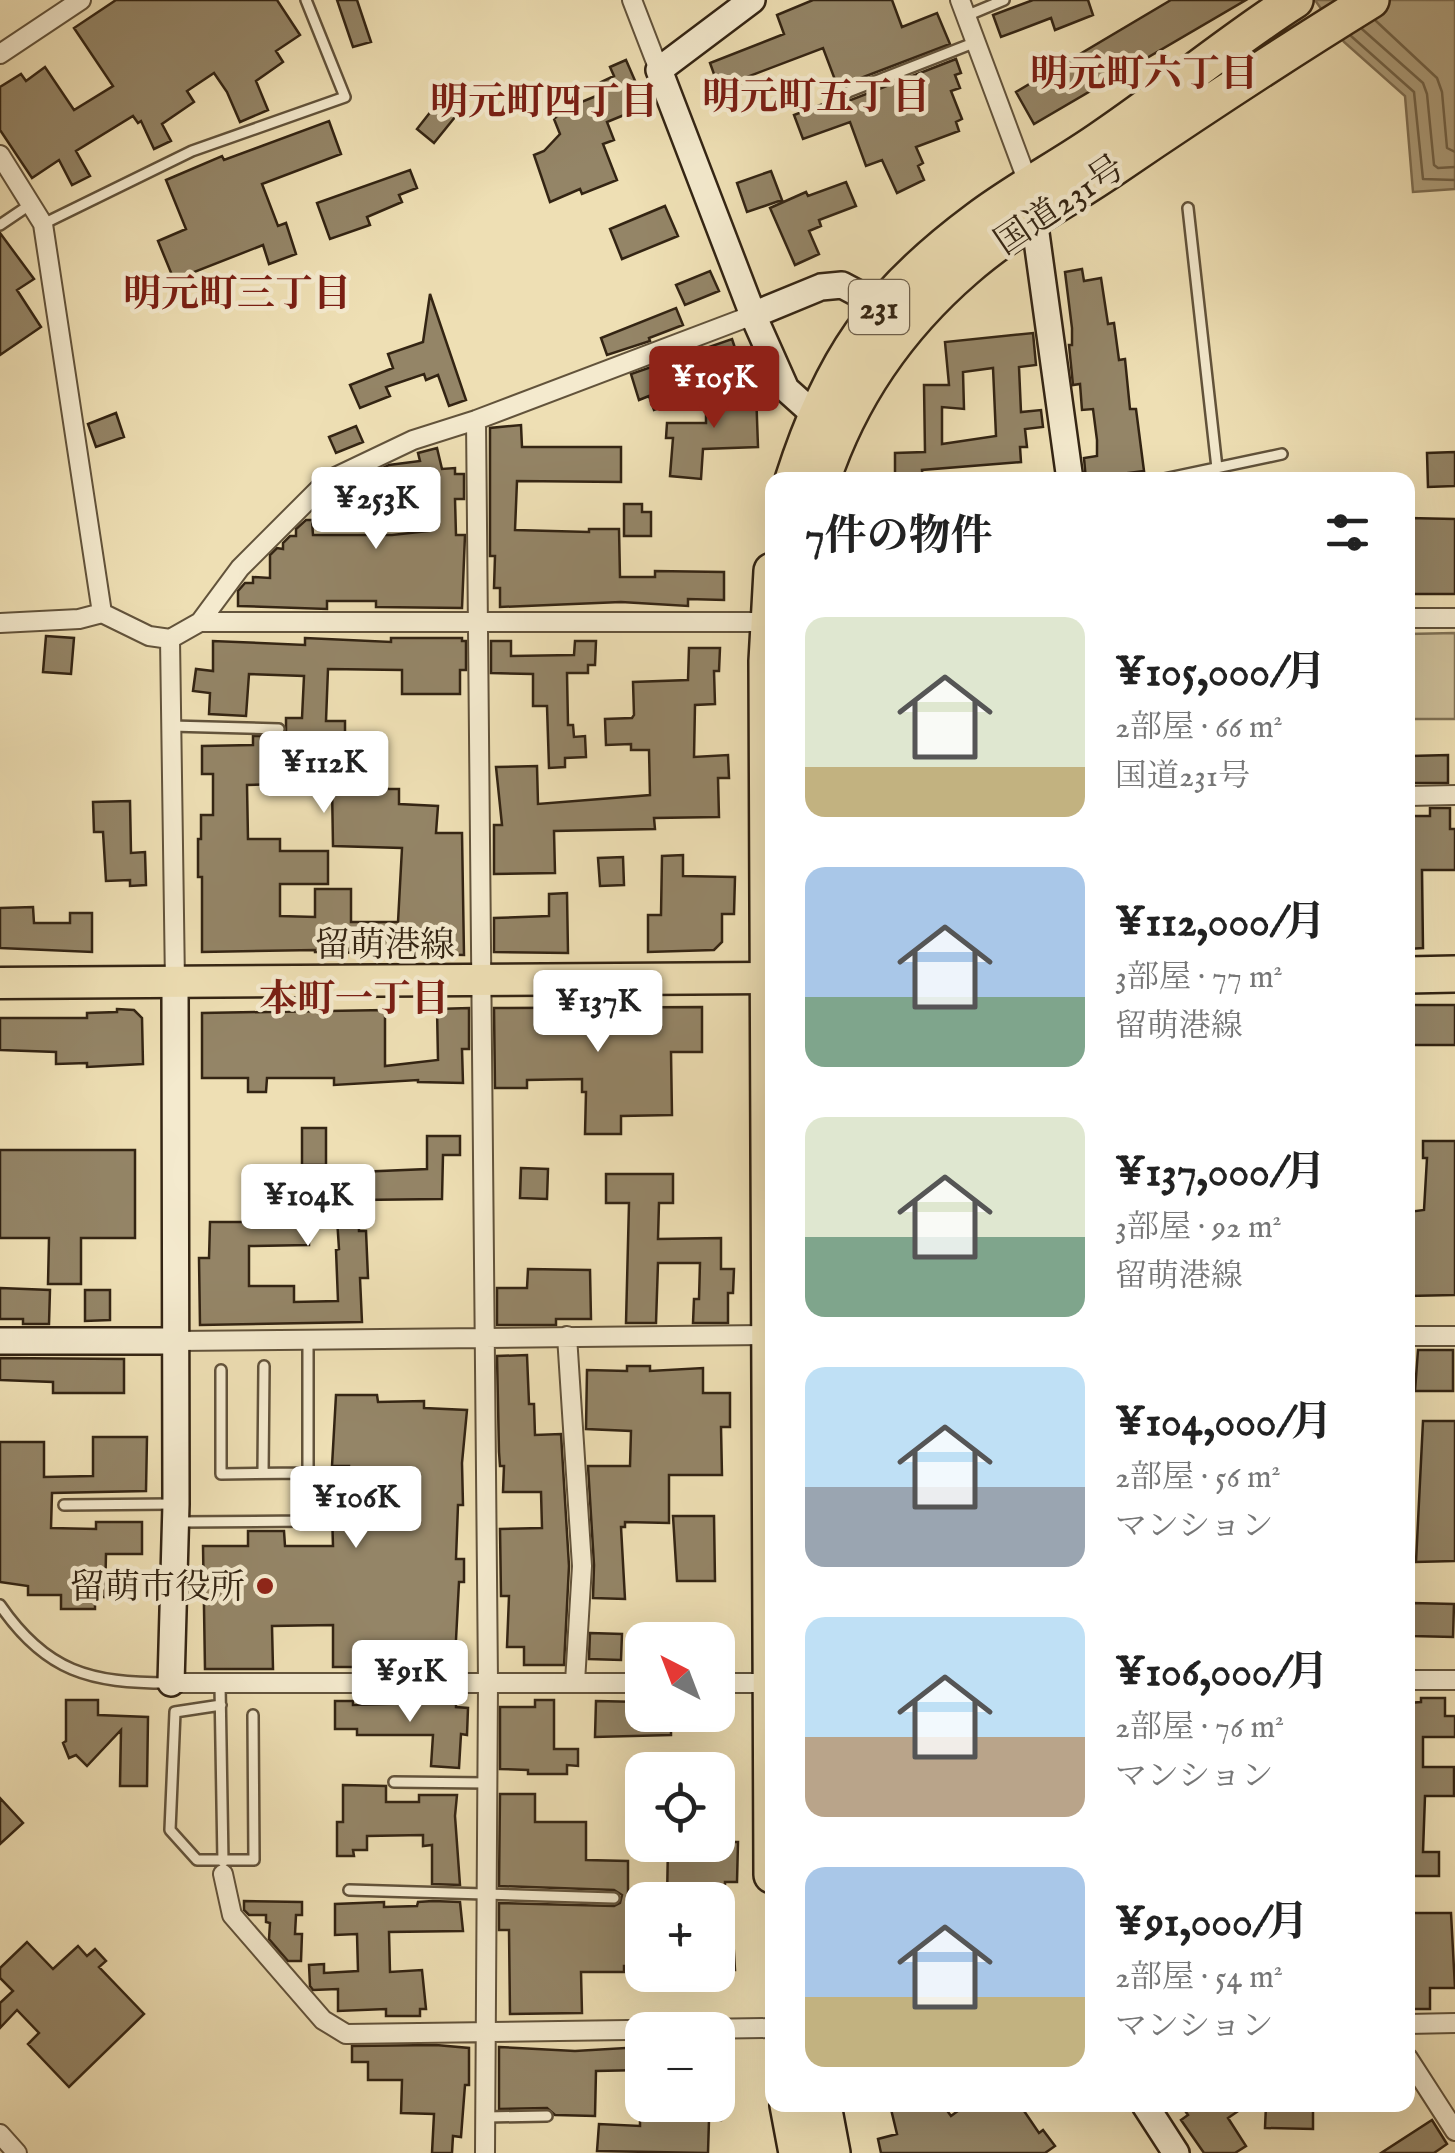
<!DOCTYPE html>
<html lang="ja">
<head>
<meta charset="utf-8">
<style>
  :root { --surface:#fff; --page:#f2f2f2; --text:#222; --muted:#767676; --accent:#8f2418 }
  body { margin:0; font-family:"IM FELL English","Noto Serif JP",serif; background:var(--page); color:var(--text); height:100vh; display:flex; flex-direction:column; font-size:38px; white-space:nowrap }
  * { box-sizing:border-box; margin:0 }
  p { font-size:32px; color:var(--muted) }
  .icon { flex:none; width:55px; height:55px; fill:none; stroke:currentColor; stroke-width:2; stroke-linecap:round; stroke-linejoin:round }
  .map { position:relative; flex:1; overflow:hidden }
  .details { position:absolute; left:765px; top:472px; width:650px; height:1640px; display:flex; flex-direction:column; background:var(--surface); border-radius:20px; box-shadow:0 10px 40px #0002 }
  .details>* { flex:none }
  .needle { width:65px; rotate:318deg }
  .fabs { position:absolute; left:625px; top:1622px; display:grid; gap:20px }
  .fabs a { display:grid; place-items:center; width:110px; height:110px; border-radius:20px; background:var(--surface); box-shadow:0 10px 40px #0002; font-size:50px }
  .price { position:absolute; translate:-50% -85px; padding:0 22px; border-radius:10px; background:#fff; color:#222; font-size:32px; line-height:65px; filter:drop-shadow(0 2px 5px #0008) }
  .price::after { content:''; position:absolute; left:50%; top:60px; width:30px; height:22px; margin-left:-15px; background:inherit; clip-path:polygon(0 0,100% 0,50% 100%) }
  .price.on { background:var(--accent); color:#fff }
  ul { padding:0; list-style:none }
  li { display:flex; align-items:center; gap:30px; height:250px; padding:0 40px }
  li span { display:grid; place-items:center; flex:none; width:280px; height:200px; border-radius:20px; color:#555 }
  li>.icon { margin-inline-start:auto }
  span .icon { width:120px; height:120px; fill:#fffc; stroke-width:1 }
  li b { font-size:42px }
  h2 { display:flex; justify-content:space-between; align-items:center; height:120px; padding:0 40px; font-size:42px }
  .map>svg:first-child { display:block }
  .green { fill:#cebf99; stroke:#807256; stroke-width:2.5 }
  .water { fill:#ae9f7d; stroke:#7d6e53; stroke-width:2.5 }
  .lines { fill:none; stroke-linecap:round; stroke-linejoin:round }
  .shore { stroke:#706248; stroke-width:2.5 }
  .building { fill:#948567; stroke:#332413; stroke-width:2.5; fill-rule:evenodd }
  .lane-casing { stroke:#62533b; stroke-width:14 }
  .street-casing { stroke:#62533b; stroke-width:22 }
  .secondary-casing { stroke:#332413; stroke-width:30 }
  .primary-casing { stroke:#332413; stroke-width:35 }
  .highway-casing { stroke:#332413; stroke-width:40 }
  .lane { stroke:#f4eace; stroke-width:9 }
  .street { stroke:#f4eace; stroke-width:18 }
  .secondary { stroke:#f4eace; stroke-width:25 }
  .primary { stroke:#eedfb4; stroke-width:30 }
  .highway { stroke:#eedfb4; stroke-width:35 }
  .poi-dot { fill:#8f2418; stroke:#f4eace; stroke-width:4 }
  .labels { text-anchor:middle; stroke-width:9; stroke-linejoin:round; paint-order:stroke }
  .shield { fill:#f4eace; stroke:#6d5f4b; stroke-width:2.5 }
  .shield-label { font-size:32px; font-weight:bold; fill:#332413 }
  .street-label { font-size:35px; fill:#332413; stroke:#f4eace }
  .poi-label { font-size:35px; fill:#332413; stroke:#f4eace; text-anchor:end }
  .neighbourhood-label { font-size:38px; font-weight:bold; fill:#7a1f14; stroke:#f4eace }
</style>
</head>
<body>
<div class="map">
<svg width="1455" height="2153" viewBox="0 0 1455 2153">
  <rect width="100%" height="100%" fill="#eedfb4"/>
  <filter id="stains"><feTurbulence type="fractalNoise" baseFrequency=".002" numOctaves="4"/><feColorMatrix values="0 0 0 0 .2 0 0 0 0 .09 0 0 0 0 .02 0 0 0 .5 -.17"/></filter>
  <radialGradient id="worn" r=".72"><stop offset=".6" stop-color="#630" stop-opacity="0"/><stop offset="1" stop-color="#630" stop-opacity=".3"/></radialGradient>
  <path class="green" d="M1455 633V719H1408V634Z"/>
  <path class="water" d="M1315 0H1455V189L1413 192 1405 96 1344 42Z"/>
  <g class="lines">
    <path class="shore" d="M1376 21 1437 78 1442 92 1447 148 1455 152
      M1362 29 1423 83 1427 94 1434 165 1438 168 1455 167
      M1351 36 1414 92 1423 179 1455 180"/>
  </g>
  <path class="building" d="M116 0H277L300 35 276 51 283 62 256 81 268 110 240 122 227 92 214 73 187 91 194 102 162 124 171 141 154 149 141 121 138 123 133 116 76 151 90 176 72 185 59 160 32 178 0 130V87L21 74 26 81 45 67 74 110 113 86 74 28Z
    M337 0H357L371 42 353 47Z
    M813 0H892L902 27 937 13 950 44 845 84 840 93 823 48 739 80 740 84 720 91 710 63 784 34 777 15Z
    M1033 0H1088L1093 15 1055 30 1051 18 1001 37 993 15Z
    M1171 0H1246L1034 124 1016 92Z
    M956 59 961 73 955 75 960 88 951 91 962 119 956 122 959 131 916 147 923 163 918 166 924 180 897 193 882 160 866 166 850 122 803 139 794 115 841 97 851 100Z
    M626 60 646 106 607 122 614 140 603 144 617 180 582 194 580 189 550 202 534 155 544 151 560 134 554 119 564 109 606 92 601 82 614 76 610 67Z
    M450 87 468 101 434 143 417 129Z
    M329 121 341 154 262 184 278 226 286 223 296 254 269 264 263 245 174 280 158 241 186 229 166 180 222 156 224 160Z
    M410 170 417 188 399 195 402 202 367 217 370 225 330 239 317 203Z
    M771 171 782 200 747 212 737 183Z
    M846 182 856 206 819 220 821 226 809 231 819 254 795 265 770 208 806 192 808 196Z
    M665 206 678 236 622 259 610 229Z
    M0 233 34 279 17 290 41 327 0 355Z
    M1082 269 1084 281 1101 278 1108 324 1114 323 1119 360 1125 359 1130 409H1136L1144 471 1120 474 1121 480H1086L1084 458 1097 456V440L1093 409 1082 410 1080 384 1073 385 1069 345H1072V328L1065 272Z
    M710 271 719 291 685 305 676 285Z
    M430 294 466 400 449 406 438 375 426 380 424 374 386 387 390 396 360 408 350 385 393 368 388 354 423 342Z
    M676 308 683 325 649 338 650 341 607 355 601 338Z
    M1033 333 1036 365 1019 367 1021 412 1041 410 1043 427 1025 429 1027 447H1020L1021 462 922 470 923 480H895V453L925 452 924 385H949L945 342ZM993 368 996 436 942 444V407L964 409 963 372Z
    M732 339 740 363 659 392H697L698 395 654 410 649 396 639 400 631 374Z
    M756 391 758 447 703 449 701 479 670 476 673 438H666L667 423H706V392Z
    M116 413 124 437 96 447 88 424Z
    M521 425 522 447H621V482L517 481 515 530 589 532V529H619L620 577H655V571L724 572V600L688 599V606L621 602 500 607V588H494L495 556H490V428Z
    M356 426 363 442 336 453 329 437Z
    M437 448 442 469 455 468V474H464V499H455L456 535H465L462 608 376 607V601H327V609L238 606V591L245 583H253V577L270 578V555L277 548 283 549V543L290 536H296V529L306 520H312L313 535H392L429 531 428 501 394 505 392 486 358 499 352 483 389 465 420 461 418 453Z
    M1455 452V486L1428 487 1427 453Z
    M624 504H642V512H651V536H624Z
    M1408 518 1455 519V594H1408Z
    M46 636 74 638 71 674 43 672Z
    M305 638 391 642V638H462V641H466V670H460V694H402V670L328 669 326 721H345V736H383L382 789H399V804L438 806 436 833H462L464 955 315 952V950L202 952V877H198V839H201V815H213V774H202V746L253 745V736H286V718H302L304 676 249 674 246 716 209 714 210 693 193 691 196 669 213 671V641L305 645ZM287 784 332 786 333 846 402 848 398 922H351V889H315V917L280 916V884H328V851H280V839H248L247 785Z
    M491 641H511V656L574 655 575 641H596L595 665H588V673H567L568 725H573L574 737 585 736 586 757 565 758V767L549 768 547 706H533V674L491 673Z
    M689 648H720L719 671H714L715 704 695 705 694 757 728 755 729 778H718L719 817 654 818 655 829 554 831 555 873 494 874V825H502L496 767 537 766 538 804 650 795 649 750H631V744L606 745 605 719 632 718 634 715 633 682 688 680Z
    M1448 755V783H1411V756Z
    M130 801 131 853 145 852 146 885 130 886V880L106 881 103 832H94L93 802Z
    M1430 808H1450V829H1455V870H1422L1423 948 1408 949V816H1430Z
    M683 855V876L735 877 734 914H722V942L714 950 648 952V915H661L662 856Z
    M623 857 624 885 600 886 598 858Z
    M567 893 568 953 494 952V918L549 916V894Z
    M33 907 34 923H70V913H92V952L0 948V908Z
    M1408 1005H1455V1045H1408Z
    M702 1007V1052H671L672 1115 621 1116V1134H585L586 1092H582V1079L527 1080V1088H495L494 1008Z
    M469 1008V1049H462L463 1083 418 1082V1080L334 1085V1078H267L266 1092H248V1078H202V1013L385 1010V1066L438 1060 437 1009Z
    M117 1009 134 1010 142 1018 143 1064 87 1067V1063L56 1064V1052L0 1050V1018H87V1013L117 1012Z
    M302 1128H326V1165H302Z
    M427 1136H460V1155H443L442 1199 358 1200 359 1231H366L368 1278H360L362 1322 200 1325 199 1258H209L210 1222H256V1212L309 1211V1245L249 1246V1286H294V1302L338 1301 336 1250 339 1249 334 1173 427 1169Z
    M1423 1141H1455V1295L1408 1296V1212L1424 1210 1427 1158H1423Z
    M0 1150H135V1238H81V1284H48L49 1238H0Z
    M521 1168 548 1169 547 1199 520 1198Z
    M606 1174H673V1203H659L658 1239 721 1238V1269H734L733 1293H728V1323H693L694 1299H699L700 1263H658L656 1323H626L629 1203H606Z
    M528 1269 590 1270 591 1319H556V1325H497V1288H527Z
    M0 1288 50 1290 49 1324H23V1319H0Z
    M85 1290H110V1320L85 1321Z
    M1418 1350H1453V1391H1415Z
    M527 1355 529 1404H534L535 1435 561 1434 569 1566 564 1665H524V1647H507L509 1596H501L500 1529 542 1528 541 1492H503L504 1466H500L499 1452 497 1356Z
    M0 1358 124 1359V1393H53V1382L0 1380Z
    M627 1366H650V1371L703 1368V1393H730V1427H721L722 1475H669V1523L625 1522V1527H621L625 1599 593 1598 594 1565 588 1466H630L631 1431 586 1429 587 1370 627 1371Z
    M336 1395H377L378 1402 424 1401V1408L467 1410 462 1463 463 1505H458L456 1559H464V1582H459L455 1659 355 1660V1667H333V1625L272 1626 273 1669H205L203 1546H248V1531H284L285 1546H333L332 1513H351L349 1466H332Z
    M1423 1421H1455V1561L1416 1562Z
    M93 1437H147L146 1491 52 1493 51 1528 96 1529V1522H142V1554H106L105 1597H95V1609H61V1595H28V1586L0 1582V1442H44V1477L93 1476Z
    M673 1516H714L715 1581H677Z
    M1412 1603 1454 1604 1453 1637 1412 1636Z
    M590 1633 622 1634 621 1660 589 1659Z
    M1421 1698H1445V1716H1455V1737H1423V1767H1454V1796H1425L1423 1852H1439V1876H1408V1703L1421 1702Z
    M66 1700H98V1715L148 1717 147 1786H120L121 1730 87 1766 76 1755 69 1758 63 1743 66 1741Z
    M535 1700H554V1749H578V1766L567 1765V1774H528V1770L500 1769V1707H535Z
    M335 1701H353V1705L456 1702V1707L468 1708 467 1735 461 1734 459 1768 431 1766 433 1735H357V1729H335Z
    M596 1701 642 1702V1715H671V1735L595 1737Z
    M343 1785 386 1786V1802H419V1795H457L455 1816 460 1885 432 1884V1845L423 1846V1835L367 1836V1850H353L354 1856H337V1822H343Z
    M500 1794H535V1822H586V1860L628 1861V1941H642V1966H624V1972H581L582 2013 510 2014 509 1930H499V1903L614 1906 620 1903 622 1895 614 1890 499 1886Z
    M0 1798 23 1823 0 1844Z
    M718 1842H738L737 1882H725V1900H667L668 1845H718Z
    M244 1901 302 1902V1915H296L295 1934H302L301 1961H288L269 1939 270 1923 266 1922V1915H249L244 1910Z
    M433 1901 460 1902 463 1931 389 1932 390 1972 422 1970 426 2009H420V2016H386V2009L338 2011V1989L313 1990 310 1986 309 1965 324 1964V1973L358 1971 357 1934 335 1935V1904L384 1902V1907L417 1906 418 1902Z
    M1408 1913H1451L1455 1988H1430V2009H1408Z
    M718 1919H732L735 1970H718Z
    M27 1942 53 1969 78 1946 87 1956 95 1949 106 1961 99 1967 144 2014 69 2087 28 2044 39 2033 17 2010 0 2028V2003L13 1991 0 1978V1968Z
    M436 2045 469 2048V2085H465L461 2137 453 2136 452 2153H432L434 2114 401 2113 402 2080H368V2062H352V2046Z
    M499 2047 575 2051 642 2047V2070L596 2071 595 2116 555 2115 547 2108 499 2109Z
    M640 2105H722L721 2120H709L708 2153 597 2151 599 2124 640 2126Z
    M890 2105H943L951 2116 966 2105H1020L1039 2133 1043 2130 1055 2146 1045 2153H881L878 2139 897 2134Z
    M1181 2105H1247L1228 2118 1246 2146 1235 2153H1204L1181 2120 1188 2115Z
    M1266 2105H1313V2129L1265 2128Z
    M1432 2120 1447 2144 1434 2153H1381Z"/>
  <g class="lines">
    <g class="lane-casing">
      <path id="lane" d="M966 16 1004 0
        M848 92 976 42
        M1188 208 1217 468
        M43 224 192 151 345 97 306 0
        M0 225 31 204
        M1159 480 1282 454
        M171 726 279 729
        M221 1370V1474L308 1473
        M263 1473 264 1366
        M64 1505 172 1504
        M178 1522 308 1521V1339
        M0 1605C46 1672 90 1683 169 1683
        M220 1685 223 1862
        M221 1705 175 1712 170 1830 197 1860H254L253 1715
        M394 1782 488 1783
        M349 1890 614 1898
        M486 2117 547 2116"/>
    </g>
    <g class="street-casing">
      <path id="street" d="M632 0 659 70
        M960 0 1029 185
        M0 54 81 0
        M0 155 43 224 102 613
        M476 420 488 1682 485 2153
        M1408 618H1455
        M200 622H772
        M0 623 79 619 102 613 149 636 170 639 200 622 240 568 327 481 413 440 476 420 753 315
        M170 639 175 983
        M1408 796 1455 795
        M567 1336 582 1566 575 1682
        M1408 1336H1455
        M176 1341 772 1335
        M1408 1680H1455
        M171 1683H642
        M718 1683H772
        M223 1874 232 1915 323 2020 346 2034 772 2028
        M1408 2024 1455 2023
        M1408 2058 1455 2131
        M0 2134 17 2153"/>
    </g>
    <g class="secondary-casing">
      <path id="secondary" d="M752 0 659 70 753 315 786 389 815 415
        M1032 204 1070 480
        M753 315 821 287 842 285 895 313
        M0 1341H176
        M171 1683 176 1504 175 983
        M1145 2105 1176 2153"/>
    </g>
    <g class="primary-casing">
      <path id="primary" d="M0 983 769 978"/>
    </g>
    <g class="highway-casing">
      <path id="highway" d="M793 480C831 361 876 295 977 220 1018 189 1063 166 1104 137 1169 93 1229 42 1295 0
        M822 480C850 396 898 327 965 269 1010 229 1067 200 1116 166 1200 109 1285 53 1371 0
        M772 571 767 661 772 1875
        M1408 975 1455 974
        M788 2105 797 2153
        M823 2105 832 2153"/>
    </g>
    <use href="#lane" class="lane"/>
    <use href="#street" class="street"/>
    <use href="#secondary" class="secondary"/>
    <use href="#primary" class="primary"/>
    <use href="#highway" class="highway"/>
  </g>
  <circle class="poi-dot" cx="265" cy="1586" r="10"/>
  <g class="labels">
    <rect class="shield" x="849" y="280" width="60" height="54" rx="8"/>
    <g class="shield-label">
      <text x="879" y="318">231</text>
    </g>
    <g class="street-label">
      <text transform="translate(1059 204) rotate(-34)" y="12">国道231号</text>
      <text x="385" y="956">留萌港線</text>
    </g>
    <g class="poi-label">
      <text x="245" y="1598">留萌市役所</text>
    </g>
    <g class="neighbourhood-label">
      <text x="1144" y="86">明元町六丁目</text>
      <text x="816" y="109">明元町五丁目</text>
      <text x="544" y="114">明元町四丁目</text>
      <text x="237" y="306">明元町三丁目</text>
      <text x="354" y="1011">本町一丁目</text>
    </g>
  </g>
  <rect width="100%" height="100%" filter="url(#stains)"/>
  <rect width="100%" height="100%" fill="url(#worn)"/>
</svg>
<div class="fabs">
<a><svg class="needle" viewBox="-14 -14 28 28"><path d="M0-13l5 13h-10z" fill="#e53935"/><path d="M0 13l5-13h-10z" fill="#767676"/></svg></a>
<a><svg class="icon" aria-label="locate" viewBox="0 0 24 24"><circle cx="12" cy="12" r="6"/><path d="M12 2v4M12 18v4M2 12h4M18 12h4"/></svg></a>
<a>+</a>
<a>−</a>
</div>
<b class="price on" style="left:714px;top:431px">¥105K</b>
<b class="price" style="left:376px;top:552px">¥253K</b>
<b class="price" style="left:324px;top:816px">¥112K</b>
<b class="price" style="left:598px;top:1055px">¥137K</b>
<b class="price" style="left:308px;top:1249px">¥104K</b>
<b class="price" style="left:356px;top:1551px">¥106K</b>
<b class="price" style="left:410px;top:1725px">¥91K</b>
<section class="details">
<h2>7件の物件<svg class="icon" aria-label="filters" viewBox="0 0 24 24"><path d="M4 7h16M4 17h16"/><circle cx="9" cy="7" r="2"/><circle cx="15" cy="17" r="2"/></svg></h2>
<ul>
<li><span style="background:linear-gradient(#dfe7d0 75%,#c2b280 0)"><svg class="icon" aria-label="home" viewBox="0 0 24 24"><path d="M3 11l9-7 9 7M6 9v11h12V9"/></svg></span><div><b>¥105,000/月</b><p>2部屋 · 66 m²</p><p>国道231号</p></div></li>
<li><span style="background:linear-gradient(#a9c7e8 65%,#7fa58c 0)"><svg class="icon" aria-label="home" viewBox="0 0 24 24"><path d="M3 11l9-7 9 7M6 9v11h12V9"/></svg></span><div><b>¥112,000/月</b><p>3部屋 · 77 m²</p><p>留萌港線</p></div></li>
<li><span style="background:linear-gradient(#dfe7d0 60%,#7fa58c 0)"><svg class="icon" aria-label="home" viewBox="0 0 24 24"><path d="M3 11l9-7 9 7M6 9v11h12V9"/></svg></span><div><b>¥137,000/月</b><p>3部屋 · 92 m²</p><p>留萌港線</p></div></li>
<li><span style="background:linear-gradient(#bfe0f5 60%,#9aa5b1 0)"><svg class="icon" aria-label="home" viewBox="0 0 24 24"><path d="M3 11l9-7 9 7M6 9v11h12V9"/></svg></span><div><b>¥104,000/月</b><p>2部屋 · 56 m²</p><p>マンション</p></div></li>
<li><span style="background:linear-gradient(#bfe0f5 60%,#b9a48a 0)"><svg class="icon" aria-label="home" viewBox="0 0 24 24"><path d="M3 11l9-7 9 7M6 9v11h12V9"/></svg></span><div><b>¥106,000/月</b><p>2部屋 · 76 m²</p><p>マンション</p></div></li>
<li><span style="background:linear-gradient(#a9c7e8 65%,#c2b280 0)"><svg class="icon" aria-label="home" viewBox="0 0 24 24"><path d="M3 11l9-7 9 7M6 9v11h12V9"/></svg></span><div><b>¥91,000/月</b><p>2部屋 · 54 m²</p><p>マンション</p></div></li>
</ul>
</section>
</div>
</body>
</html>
